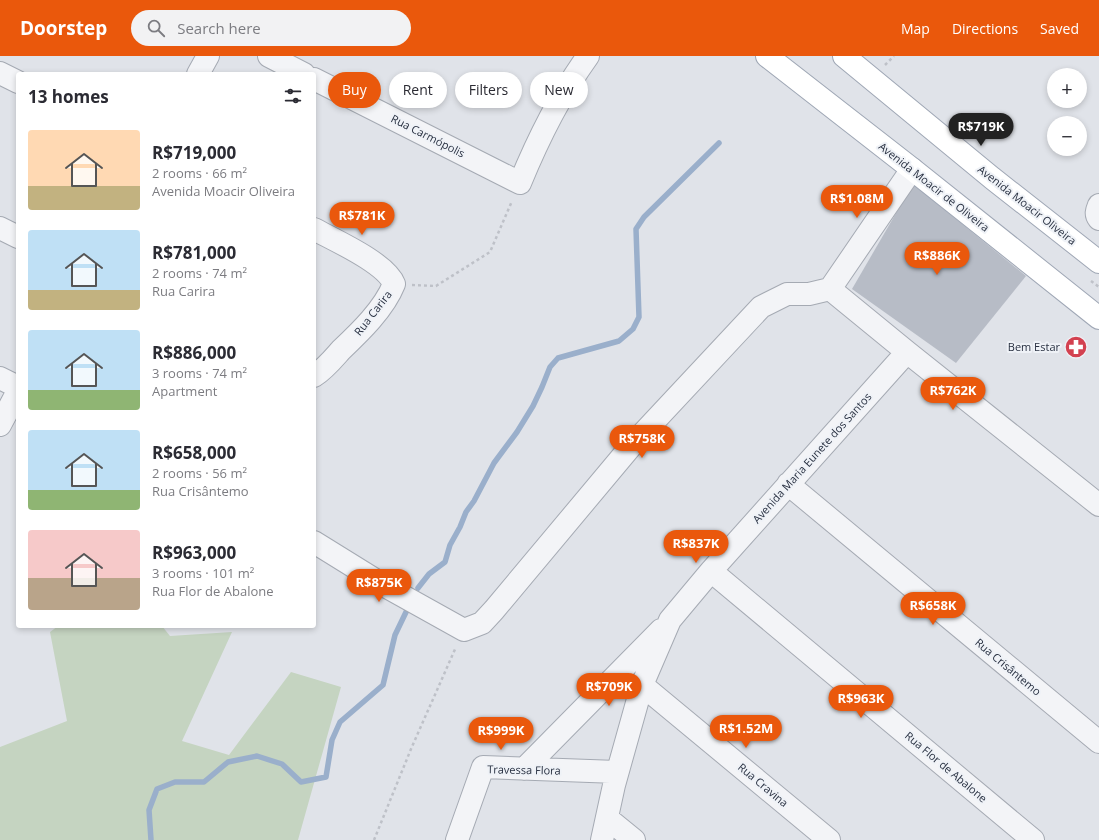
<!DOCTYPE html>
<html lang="en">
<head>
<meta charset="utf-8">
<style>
  :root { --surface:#fff; --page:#f2f2f3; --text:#2b2b33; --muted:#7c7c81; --accent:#ea580c }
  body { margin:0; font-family:"Open Sans",sans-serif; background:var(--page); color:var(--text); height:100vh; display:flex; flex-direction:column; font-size:15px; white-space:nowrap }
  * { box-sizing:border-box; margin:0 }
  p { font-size:13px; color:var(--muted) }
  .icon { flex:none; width:22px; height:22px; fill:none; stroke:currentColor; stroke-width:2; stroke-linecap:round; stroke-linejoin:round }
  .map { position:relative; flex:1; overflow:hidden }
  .details { position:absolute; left:16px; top:16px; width:300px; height:556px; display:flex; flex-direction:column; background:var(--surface); border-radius:4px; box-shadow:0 2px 6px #0003 }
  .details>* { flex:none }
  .guide { position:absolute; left:328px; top:16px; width:380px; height:36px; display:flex; gap:8px }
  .controls { position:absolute; left:1047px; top:12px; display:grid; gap:8px }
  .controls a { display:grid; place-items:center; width:40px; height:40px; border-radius:50%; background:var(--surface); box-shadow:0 2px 6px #0003; font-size:20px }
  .price { position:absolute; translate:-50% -34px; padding:0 9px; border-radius:14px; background:var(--accent); color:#fff; font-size:13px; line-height:26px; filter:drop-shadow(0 1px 2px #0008) }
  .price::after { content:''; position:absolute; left:50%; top:24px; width:12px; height:9px; margin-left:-6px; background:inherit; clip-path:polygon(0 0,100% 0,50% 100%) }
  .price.on { background:#222; color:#fff }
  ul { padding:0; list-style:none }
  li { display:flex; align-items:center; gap:12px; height:100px; padding:0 12px }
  li span { display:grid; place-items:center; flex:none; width:112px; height:80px; border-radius:4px; color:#555 }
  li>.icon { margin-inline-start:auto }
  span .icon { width:48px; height:48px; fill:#fffc; stroke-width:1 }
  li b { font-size:17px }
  h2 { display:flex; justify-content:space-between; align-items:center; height:48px; padding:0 12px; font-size:17px }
  .pill { padding:0 14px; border-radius:18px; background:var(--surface); box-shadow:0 2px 6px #0003; font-size:14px; line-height:36px }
  .pill.on { background:var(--accent); color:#fff }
  header { display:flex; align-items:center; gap:24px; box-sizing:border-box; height:56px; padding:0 20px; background:var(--accent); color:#fff }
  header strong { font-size:19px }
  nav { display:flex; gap:22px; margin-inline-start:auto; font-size:14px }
  .search { width:280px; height:36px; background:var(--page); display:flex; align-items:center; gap:10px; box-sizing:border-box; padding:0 14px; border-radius:22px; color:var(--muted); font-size:15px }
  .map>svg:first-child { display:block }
  .green { fill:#c5d4c1 }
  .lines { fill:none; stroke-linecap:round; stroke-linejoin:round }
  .stream { stroke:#9aafcb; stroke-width:5.5 }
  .building { fill:#b7bcc6 }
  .minor-casing { stroke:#a5aab3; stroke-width:24 }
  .major-casing { stroke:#9fa7b5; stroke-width:24 }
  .path { stroke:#bec1c8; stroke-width:2.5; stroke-dasharray:3 3; stroke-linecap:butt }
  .minor { stroke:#f3f4f7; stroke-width:22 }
  .major { stroke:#fff; stroke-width:22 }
  .labels { text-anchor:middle; stroke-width:4; stroke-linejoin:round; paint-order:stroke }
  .street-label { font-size:11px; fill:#283041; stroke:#eff2f7 }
  .poi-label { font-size:11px; fill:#283041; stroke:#eff2f7; text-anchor:end }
</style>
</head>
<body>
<header>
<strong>Doorstep</strong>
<div class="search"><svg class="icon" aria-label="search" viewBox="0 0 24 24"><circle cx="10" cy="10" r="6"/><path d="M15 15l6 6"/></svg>Search here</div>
<nav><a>Map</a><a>Directions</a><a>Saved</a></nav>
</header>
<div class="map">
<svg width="1099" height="784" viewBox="0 0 1099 784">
  <rect width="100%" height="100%" fill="#e0e3e9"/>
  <path class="green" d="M58 570H162L170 580 232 576 182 685 229 699 291 616 341 631 298 784H0V691L67 665 50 576Z"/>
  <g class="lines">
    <path class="stream" d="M418 532 429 518 445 506 450 489 460 471 466 456 474 445 494 407 517 376 533 350 542 331 550 311 558 302 619 285 633 273 639 261 636 173 644 161 719 87
      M151 784 149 754 157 733 175 726H204L228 706 257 700 282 708 301 726 326 721 332 684 340 666 383 629 395 579 407 554"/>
  </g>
  <path class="building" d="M913 128 1026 220 956 307 852 233Z"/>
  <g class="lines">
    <g class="minor-casing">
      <path id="minor" d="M269 0 304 18
        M0 17 18 26
        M198 18 208 0
        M314 23 520 127C538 83 560 39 588 0
        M1099 149C1097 154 1095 158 1099 163
        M0 172 18 181
        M314 173C334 184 386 207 394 228 384 253 360 276 341 294 333 303 325 313 314 320
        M830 233 907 296 1099 449
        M830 233 912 113
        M0 322 18 331
        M0 369 18 335
        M788 428 1099 686
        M314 486 385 530 464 574 482 567 494 554 632 389 761 251 787 238H809L830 233
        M711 515 1033 784
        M642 629 829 784
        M524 713 661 574
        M607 762 634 784
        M457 784 483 711 617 716
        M602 784 614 729 642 629 670 564 711 515 907 296"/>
    </g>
    <g class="major-casing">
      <path id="major" d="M767 0 912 113 1099 262
        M844 0 992 122 1099 206"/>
    </g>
    <path class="path" d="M885 9 894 0
      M1091 225 1099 231
      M412 229 436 230 490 196 512 145
      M374 784 411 693 456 591"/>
    <use href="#minor" class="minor"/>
    <use href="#major" class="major"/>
  </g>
  <defs>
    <g id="pharmacy-disc" transform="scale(1.15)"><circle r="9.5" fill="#d34150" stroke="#eff2f7"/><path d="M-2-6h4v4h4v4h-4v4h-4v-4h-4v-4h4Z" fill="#fff"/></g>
  </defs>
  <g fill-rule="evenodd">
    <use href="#pharmacy-disc" x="1076" y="291"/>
  </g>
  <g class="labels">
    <g class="street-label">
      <text transform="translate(428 80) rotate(27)" y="4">Rua Carmópolis</text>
      <text transform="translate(934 131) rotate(38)" y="4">Avenida Moacir de Oliveira</text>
      <text transform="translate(1027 149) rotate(38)" y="4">Avenida Moacir Oliveira</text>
      <text transform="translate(373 257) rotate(-52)" y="4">Rua Carira</text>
      <text transform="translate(812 402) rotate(-48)" y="4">Avenida Maria Eunete dos Santos</text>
      <text transform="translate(1008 611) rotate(40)" y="4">Rua Crisântemo</text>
      <text transform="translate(946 711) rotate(40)" y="4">Rua Flor de Abalone</text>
      <text transform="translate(524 714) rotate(1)" y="4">Travessa Flora</text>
      <text transform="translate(763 729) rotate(40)" y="4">Rua Cravina</text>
    </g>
    <g class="poi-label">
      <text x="1060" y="295">Bem Estar</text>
    </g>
  </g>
</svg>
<div class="controls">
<a>+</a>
<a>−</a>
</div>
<b class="price on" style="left:981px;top:91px">R$719K</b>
<b class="price" style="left:857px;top:163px">R$1.08M</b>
<b class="price" style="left:362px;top:180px">R$781K</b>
<b class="price" style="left:937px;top:220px">R$886K</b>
<b class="price" style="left:953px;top:355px">R$762K</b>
<b class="price" style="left:642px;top:403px">R$758K</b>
<b class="price" style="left:696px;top:508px">R$837K</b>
<b class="price" style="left:379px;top:547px">R$875K</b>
<b class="price" style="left:933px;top:570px">R$658K</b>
<b class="price" style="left:609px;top:651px">R$709K</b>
<b class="price" style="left:861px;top:663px">R$963K</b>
<b class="price" style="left:746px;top:693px">R$1.52M</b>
<b class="price" style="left:501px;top:695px">R$999K</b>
<div class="guide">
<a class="pill on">Buy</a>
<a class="pill">Rent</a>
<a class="pill">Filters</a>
<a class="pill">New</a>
</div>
<section class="details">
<h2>13 homes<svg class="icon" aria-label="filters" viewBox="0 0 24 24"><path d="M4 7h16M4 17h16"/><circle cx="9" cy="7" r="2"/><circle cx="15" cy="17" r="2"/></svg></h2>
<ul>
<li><span style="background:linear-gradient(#ffd9b3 70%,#c2b280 0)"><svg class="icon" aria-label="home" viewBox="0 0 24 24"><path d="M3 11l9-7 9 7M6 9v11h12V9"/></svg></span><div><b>R$719,000</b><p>2 rooms · 66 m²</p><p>Avenida Moacir Oliveira</p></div></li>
<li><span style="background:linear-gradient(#bfe0f5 75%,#c2b280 0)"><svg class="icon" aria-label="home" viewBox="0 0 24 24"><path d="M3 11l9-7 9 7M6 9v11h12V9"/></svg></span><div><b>R$781,000</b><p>2 rooms · 74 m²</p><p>Rua Carira</p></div></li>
<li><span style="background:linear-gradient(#bfe0f5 75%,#8fb573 0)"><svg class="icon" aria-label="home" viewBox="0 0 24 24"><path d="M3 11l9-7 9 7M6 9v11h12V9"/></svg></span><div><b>R$886,000</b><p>3 rooms · 74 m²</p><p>Apartment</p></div></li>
<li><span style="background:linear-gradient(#bfe0f5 75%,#8fb573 0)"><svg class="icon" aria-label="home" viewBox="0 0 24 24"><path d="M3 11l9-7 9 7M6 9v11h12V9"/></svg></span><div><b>R$658,000</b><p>2 rooms · 56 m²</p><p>Rua Crisântemo</p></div></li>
<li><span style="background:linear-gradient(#f6c9c9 60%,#b9a48a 0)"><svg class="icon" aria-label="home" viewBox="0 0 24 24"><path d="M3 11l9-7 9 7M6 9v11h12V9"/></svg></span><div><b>R$963,000</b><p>3 rooms · 101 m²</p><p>Rua Flor de Abalone</p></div></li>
</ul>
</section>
</div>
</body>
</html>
